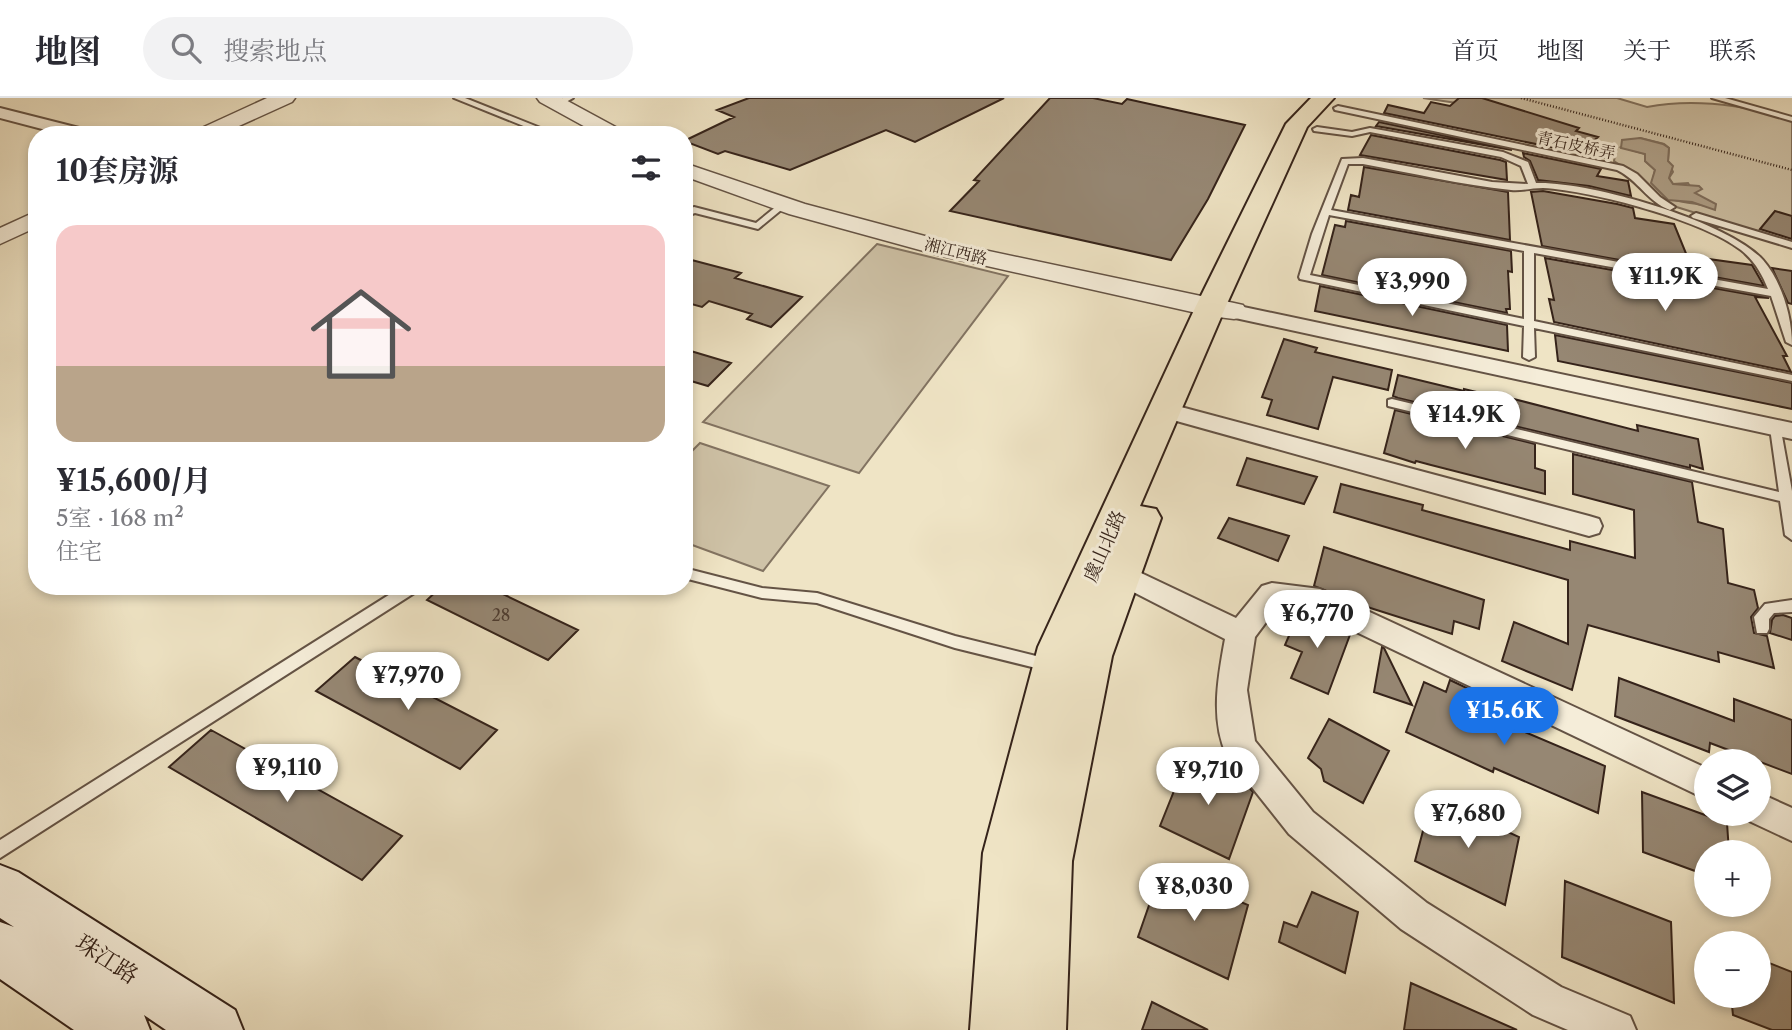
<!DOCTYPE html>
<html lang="zh">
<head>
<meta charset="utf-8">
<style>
  :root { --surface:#fff; --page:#f2f2f3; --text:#2b2b33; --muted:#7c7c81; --line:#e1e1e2; --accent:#1a73e8 }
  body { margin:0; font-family:"Libre Caslon Text","Noto Serif SC",serif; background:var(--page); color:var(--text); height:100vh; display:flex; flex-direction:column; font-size:26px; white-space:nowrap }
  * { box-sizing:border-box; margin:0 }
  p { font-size:23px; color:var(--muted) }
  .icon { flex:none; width:38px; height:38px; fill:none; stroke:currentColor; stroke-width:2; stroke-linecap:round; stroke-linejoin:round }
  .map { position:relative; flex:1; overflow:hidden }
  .side { position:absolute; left:28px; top:28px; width:665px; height:469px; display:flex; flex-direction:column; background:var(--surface); border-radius:28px; box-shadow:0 4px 10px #0003 }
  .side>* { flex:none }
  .fabs { position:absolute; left:1694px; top:651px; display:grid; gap:14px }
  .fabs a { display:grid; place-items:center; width:77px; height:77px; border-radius:50%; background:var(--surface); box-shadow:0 4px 10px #0003; font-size:35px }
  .price { position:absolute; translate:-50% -60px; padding:0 16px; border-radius:24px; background:#fff; color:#222; font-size:23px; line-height:46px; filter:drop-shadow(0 2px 4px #0008) }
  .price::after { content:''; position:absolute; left:50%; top:42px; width:21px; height:16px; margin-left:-10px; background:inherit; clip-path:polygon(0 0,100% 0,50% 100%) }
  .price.current { background:var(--accent); color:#fff }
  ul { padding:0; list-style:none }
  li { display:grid; align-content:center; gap:14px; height:371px; padding:0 28px }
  li span { display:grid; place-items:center; height:217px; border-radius:21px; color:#555 }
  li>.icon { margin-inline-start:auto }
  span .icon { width:126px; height:126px; fill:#fffc; stroke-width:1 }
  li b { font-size:30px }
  h2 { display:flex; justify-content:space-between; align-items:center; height:84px; padding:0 28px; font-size:30px }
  header { display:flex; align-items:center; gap:42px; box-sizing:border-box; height:98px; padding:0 35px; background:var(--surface); border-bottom:2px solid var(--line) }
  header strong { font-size:33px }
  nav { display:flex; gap:38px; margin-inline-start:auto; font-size:24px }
  .search { width:490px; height:63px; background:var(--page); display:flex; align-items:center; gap:18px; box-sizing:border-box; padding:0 24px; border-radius:38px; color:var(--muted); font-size:26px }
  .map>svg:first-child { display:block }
  .green { fill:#cfc3a8; stroke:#827361; stroke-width:2; fill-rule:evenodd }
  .water { fill:#b0a28b; stroke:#7f6f5e; stroke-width:2 }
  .building { fill:#968773; stroke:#35231a; stroke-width:2 }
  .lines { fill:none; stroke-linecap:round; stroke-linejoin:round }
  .service-casing { stroke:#645345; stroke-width:4 }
  .minor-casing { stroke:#645345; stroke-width:4 }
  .tertiary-casing { stroke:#645345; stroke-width:3 }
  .secondary-casing { stroke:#35231a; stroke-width:4 }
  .primary-casing { stroke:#35231a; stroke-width:4 }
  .path { stroke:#35231a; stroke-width:2.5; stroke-dasharray:1 2; stroke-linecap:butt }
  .service { fill:#f5edd9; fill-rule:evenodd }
  .minor { fill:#f5edd9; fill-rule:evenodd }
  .tertiary { fill:#f5edd9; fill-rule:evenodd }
  .secondary { fill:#f5edd9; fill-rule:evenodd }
  .primary { fill:#efe4c5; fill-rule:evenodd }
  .labels { text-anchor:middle; stroke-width:6; stroke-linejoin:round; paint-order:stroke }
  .far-street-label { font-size:16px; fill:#35231a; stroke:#f5edd9 }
  .number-label { font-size:16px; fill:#4d3c30 }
  .street-label { font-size:19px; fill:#35231a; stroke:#f5edd9 }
  .near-street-label { font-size:23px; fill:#35231a; stroke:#f5edd9 }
</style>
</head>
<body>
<header>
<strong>地图</strong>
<div class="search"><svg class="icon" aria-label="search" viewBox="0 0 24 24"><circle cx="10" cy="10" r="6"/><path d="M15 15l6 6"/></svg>搜索地点</div>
<nav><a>首页</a><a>地图</a><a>关于</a><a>联系</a></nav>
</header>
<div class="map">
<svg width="1792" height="932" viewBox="0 0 1792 932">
  <rect width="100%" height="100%" fill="#efe4c5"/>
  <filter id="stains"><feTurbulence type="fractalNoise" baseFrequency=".00286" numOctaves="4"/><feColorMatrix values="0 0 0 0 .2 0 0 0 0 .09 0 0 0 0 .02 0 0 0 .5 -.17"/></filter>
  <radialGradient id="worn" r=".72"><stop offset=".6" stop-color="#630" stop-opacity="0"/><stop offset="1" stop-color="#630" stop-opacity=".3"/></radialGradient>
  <path class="green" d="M1423 0H1617L1647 9C1695 0 1744 7 1792 21V145L1667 106 1635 77 1614 63 1615 57 1611 52 1597 46 1520 27 1470 7ZM1640 40 1664 46 1669 50 1668 63 1673 74 1669 80 1673 86 1688 85 1694 95 1715 111C1685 99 1674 112 1652 85L1655 72 1645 63V56L1621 49Z
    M877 146 1008 178 859 375 703 324Z
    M700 345 829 388 763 473 684 444V361Z"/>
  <path class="water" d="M1640 40 1663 46 1669 50 1668 63 1673 68 1669 80 1673 86 1699 88 1702 91 1695 95 1716 106 1715 112 1692 104 1668 102 1651 85 1655 72 1645 63V56L1621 50 1622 42Z"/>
  <path class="building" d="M749 0H1004L915 44 886 32 790 72 725 53 718 56 684 43 734 19 717 12Z
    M1050 0H1093L1122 6 1127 1 1245 27 1208 101 1171 162 950 113 979 83 974 82Z
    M1459 0H1482L1579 30 1576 33 1598 39 1589 47 1609 55 1604 60 1609 61 1384 15 1388 7 1424 15 1431 4 1450 8Z
    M1379 24 1512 52 1376 28Z
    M1371 37 1500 62 1506 64 1507 82 1360 57Z
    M1523 55 1601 71 1597 78 1628 83 1631 98 1589 88 1538 82 1530 63 1524 59Z
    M1364 69 1508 94 1510 142 1348 112 1351 97 1359 99Z
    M1543 93 1617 106 1633 110 1635 120 1674 126 1687 158 1752 167 1764 188 1542 148 1531 94Z
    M1775 113 1792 118V141L1760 131Z
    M1346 123 1511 153 1512 174 1508 173 1510 211H1506L1507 215 1322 177 1335 127 1345 129Z
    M684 160 741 175 735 180 802 199 771 229 747 221 752 216 709 203 702 209 684 204Z
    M1545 160 1769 200 1755 199 1787 258H1783L1791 274 1554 224 1549 201 1554 202Z
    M1772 170 1792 173V206L1788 205Z
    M1320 188 1507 227 1508 253 1315 213Z
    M1555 237 1792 285V311L1558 263Z
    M1284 241 1317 250 1315 254 1392 272 1388 292 1333 279 1318 331 1267 317 1272 302 1262 299Z
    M684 251 731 265 708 288 684 281Z
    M1398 277 1464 293V291L1506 301V299L1638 333 1637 327 1698 341 1703 371 1690 367V370L1398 300 1393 298Z
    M1395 312 1535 346V370L1545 373V396L1431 367 1416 363 1415 365 1384 355Z
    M1573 356 1692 384 1698 424 1723 431 1728 485 1754 492 1758 510 1751 519 1754 535 1767 538 1774 570 1718 554 1719 564 1588 527 1572 592 1502 563 1514 524 1568 546V482L1334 414 1341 386 1423 407 1422 412 1570 452V443L1635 460 1634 412 1573 396Z
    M1247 360 1317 379 1304 406 1237 387Z
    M1229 420 1289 438 1278 463 1218 440Z
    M1324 449 1484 502 1479 531 1454 523 1452 536 1361 507 1314 488Z
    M442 488H486L578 532 548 562 427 502Z
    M1300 512 1351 534 1328 596 1291 580 1302 554 1285 547Z
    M1783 517 1792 520V542L1770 535 1772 522 1775 518Z
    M1382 549 1384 550 1412 607 1374 594Z
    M355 559 497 632 460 671 316 593Z
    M1619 580 1734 623V601L1792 622V676L1710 645 1709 654 1615 618Z
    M1450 582 1471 592 1466 627 1481 630 1488 610 1508 619 1506 626 1605 668 1598 715 1494 670 1493 674 1406 634 1424 584 1446 594Z
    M1329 621 1389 653 1363 705 1324 683 1321 671 1308 660Z
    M211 632 402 738 362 782 169 669Z
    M1188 658 1243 682 1253 694 1229 761 1160 728Z
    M1642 694 1727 725 1729 754H1706V777L1643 754Z
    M1432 699 1519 739 1505 807 1415 763Z
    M1162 770 1248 807 1228 881 1138 839Z
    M1565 783 1671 824 1674 905 1562 859Z
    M1312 794 1358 814 1345 875 1279 844 1284 824 1297 829Z
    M1759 861 1792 874V932H1772L1733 917 1731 898H1759Z
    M1411 885 1517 932H1404Z
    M1152 904 1208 932H1142Z"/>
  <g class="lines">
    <g class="service-casing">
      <path id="service" d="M454 0H465L558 37H546Z
        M563 0H573L559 8 552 6Z
        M1712 0H1725L1792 19V23Z
        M1338 8 1623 68 1637 76 1660 99 1675 109 1670 112C1648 104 1638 82 1617 72L1335 12 1334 10Z
        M1317 29 1352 34 1370 30 1503 54 1528 64 1536 85C1589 83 1728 123 1763 162 1782 184 1792 219 1792 247L1786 244 1771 198 1534 155V223L1792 277V283L1534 230 1535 259 1529 262 1523 259 1524 228 1300 181 1299 179 1312 136 1342 61 1363 60 1492 84 1528 86 1521 68 1501 59 1370 34 1352 38 1314 33 1313 31ZM1348 66H1363C1412 75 1461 87 1511 92 1522 93 1532 90 1543 90 1593 93 1702 122 1741 152 1754 162 1762 176 1768 191L1331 112ZM1329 117 1524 153V221L1310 177Z
        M783 103 788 106 786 108 758 131 695 115 684 119V113L694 109 756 125Z
        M1696 115 1792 144V150L1693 120 1691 118Z
        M1392 301 1779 394 1770 330 1772 327H1780L1792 393V442L1785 437 1780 403 1388 308V302Z
        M684 470 762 490 817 495 955 538 1052 562 1057 564 1060 568 1057 572 1052 574 955 550 817 505 762 500 684 480Z
        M403 488H421L419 492 0 760V742Z
        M1792 502V514L1774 515 1769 521V531L1767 535H1757L1754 519 1765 506Z"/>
    </g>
    <g class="minor-casing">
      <path id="minor" d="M0 10 91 33 93 37H65L0 20Z
        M1234 207 1792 325V341L1226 218 1223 213 1226 208Z
        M1181 309 1589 418 1599 421 1602 428 1599 435 1589 438 1173 322 1169 317 1173 312Z
        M1122 466 1236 520 1262 488 1272 485 1320 491 1706 670V701L1306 510 1279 507 1255 539 1247 592 1255 643 1313 714 1427 805 1561 889 1630 918 1636 932H1568L1533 917 1401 831 1289 736 1227 658C1210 622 1218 579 1225 541L1112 483 1108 476 1112 469Z
        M1759 695 1792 710V743L1747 722 1744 716H1759Z"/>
    </g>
    <g class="tertiary-casing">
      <path id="tertiary" d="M267 0H295L292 4 219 37H192L195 33Z
        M537 0H562L623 33 626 37H600L540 4Z
        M684 65 805 106 951 145 1234 205 1243 207 1247 213 1243 219 1234 221 1210 218 938 157 789 116 684 78Z
        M37 113V129L0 146V130Z"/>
    </g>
    <g class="secondary-casing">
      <path id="secondary" d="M0 767 18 774 235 912 243 932H166L144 917 150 932H74L0 881V824L14 829 0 820Z"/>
    </g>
    <g class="primary-casing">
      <path id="primary" d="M1311 0H1334L1307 29 1225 210 1140 408 1156 411 1161 420 1112 558 1072 763 1066 932H970L983 755 1038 549 1195 210 1286 26Z"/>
    </g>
    <path class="path" d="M1521 0 1792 72"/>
    <use href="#service" class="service"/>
    <use href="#minor" class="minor"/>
    <use href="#tertiary" class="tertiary"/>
    <use href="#secondary" class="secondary"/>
    <use href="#primary" class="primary"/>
  </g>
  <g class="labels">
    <g class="far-street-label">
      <text transform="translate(1576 47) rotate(12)" y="6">青石皮桥弄</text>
      <text transform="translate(956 153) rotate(14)" y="6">湘江西路</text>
    </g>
    <g class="number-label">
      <text x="501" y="523">28</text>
    </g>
    <g class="street-label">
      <text transform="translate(1104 448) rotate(-66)" y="7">虞山北路</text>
    </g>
    <g class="near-street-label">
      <text transform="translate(107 861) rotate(33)" y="8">珠江路</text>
    </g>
  </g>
  <rect width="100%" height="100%" filter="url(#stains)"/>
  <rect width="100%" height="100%" fill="url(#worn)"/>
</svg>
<div class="fabs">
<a><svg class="icon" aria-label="layers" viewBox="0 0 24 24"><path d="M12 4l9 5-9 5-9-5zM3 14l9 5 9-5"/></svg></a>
<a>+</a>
<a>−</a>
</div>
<b class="price" style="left:1665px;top:215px">¥11.9K</b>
<b class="price" style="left:1412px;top:220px">¥3,990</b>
<b class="price" style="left:1465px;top:353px">¥14.9K</b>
<b class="price" style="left:1317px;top:552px">¥6,770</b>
<b class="price" style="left:408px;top:614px">¥7,970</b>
<b class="price current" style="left:1504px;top:649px">¥15.6K</b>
<b class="price" style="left:287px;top:706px">¥9,110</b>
<b class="price" style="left:1208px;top:709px">¥9,710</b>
<b class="price" style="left:1468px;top:752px">¥7,680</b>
<b class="price" style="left:1194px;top:825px">¥8,030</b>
<section class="side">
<h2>10套房源<svg class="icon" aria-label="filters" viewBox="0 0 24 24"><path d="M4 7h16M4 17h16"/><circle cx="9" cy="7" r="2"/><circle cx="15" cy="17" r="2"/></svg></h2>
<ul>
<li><span style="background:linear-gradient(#f6c9c9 65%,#b9a48a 0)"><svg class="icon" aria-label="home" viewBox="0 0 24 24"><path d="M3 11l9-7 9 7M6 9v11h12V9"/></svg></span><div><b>¥15,600/月</b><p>5室 · 168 m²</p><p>住宅</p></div></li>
</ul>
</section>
</div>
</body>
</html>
